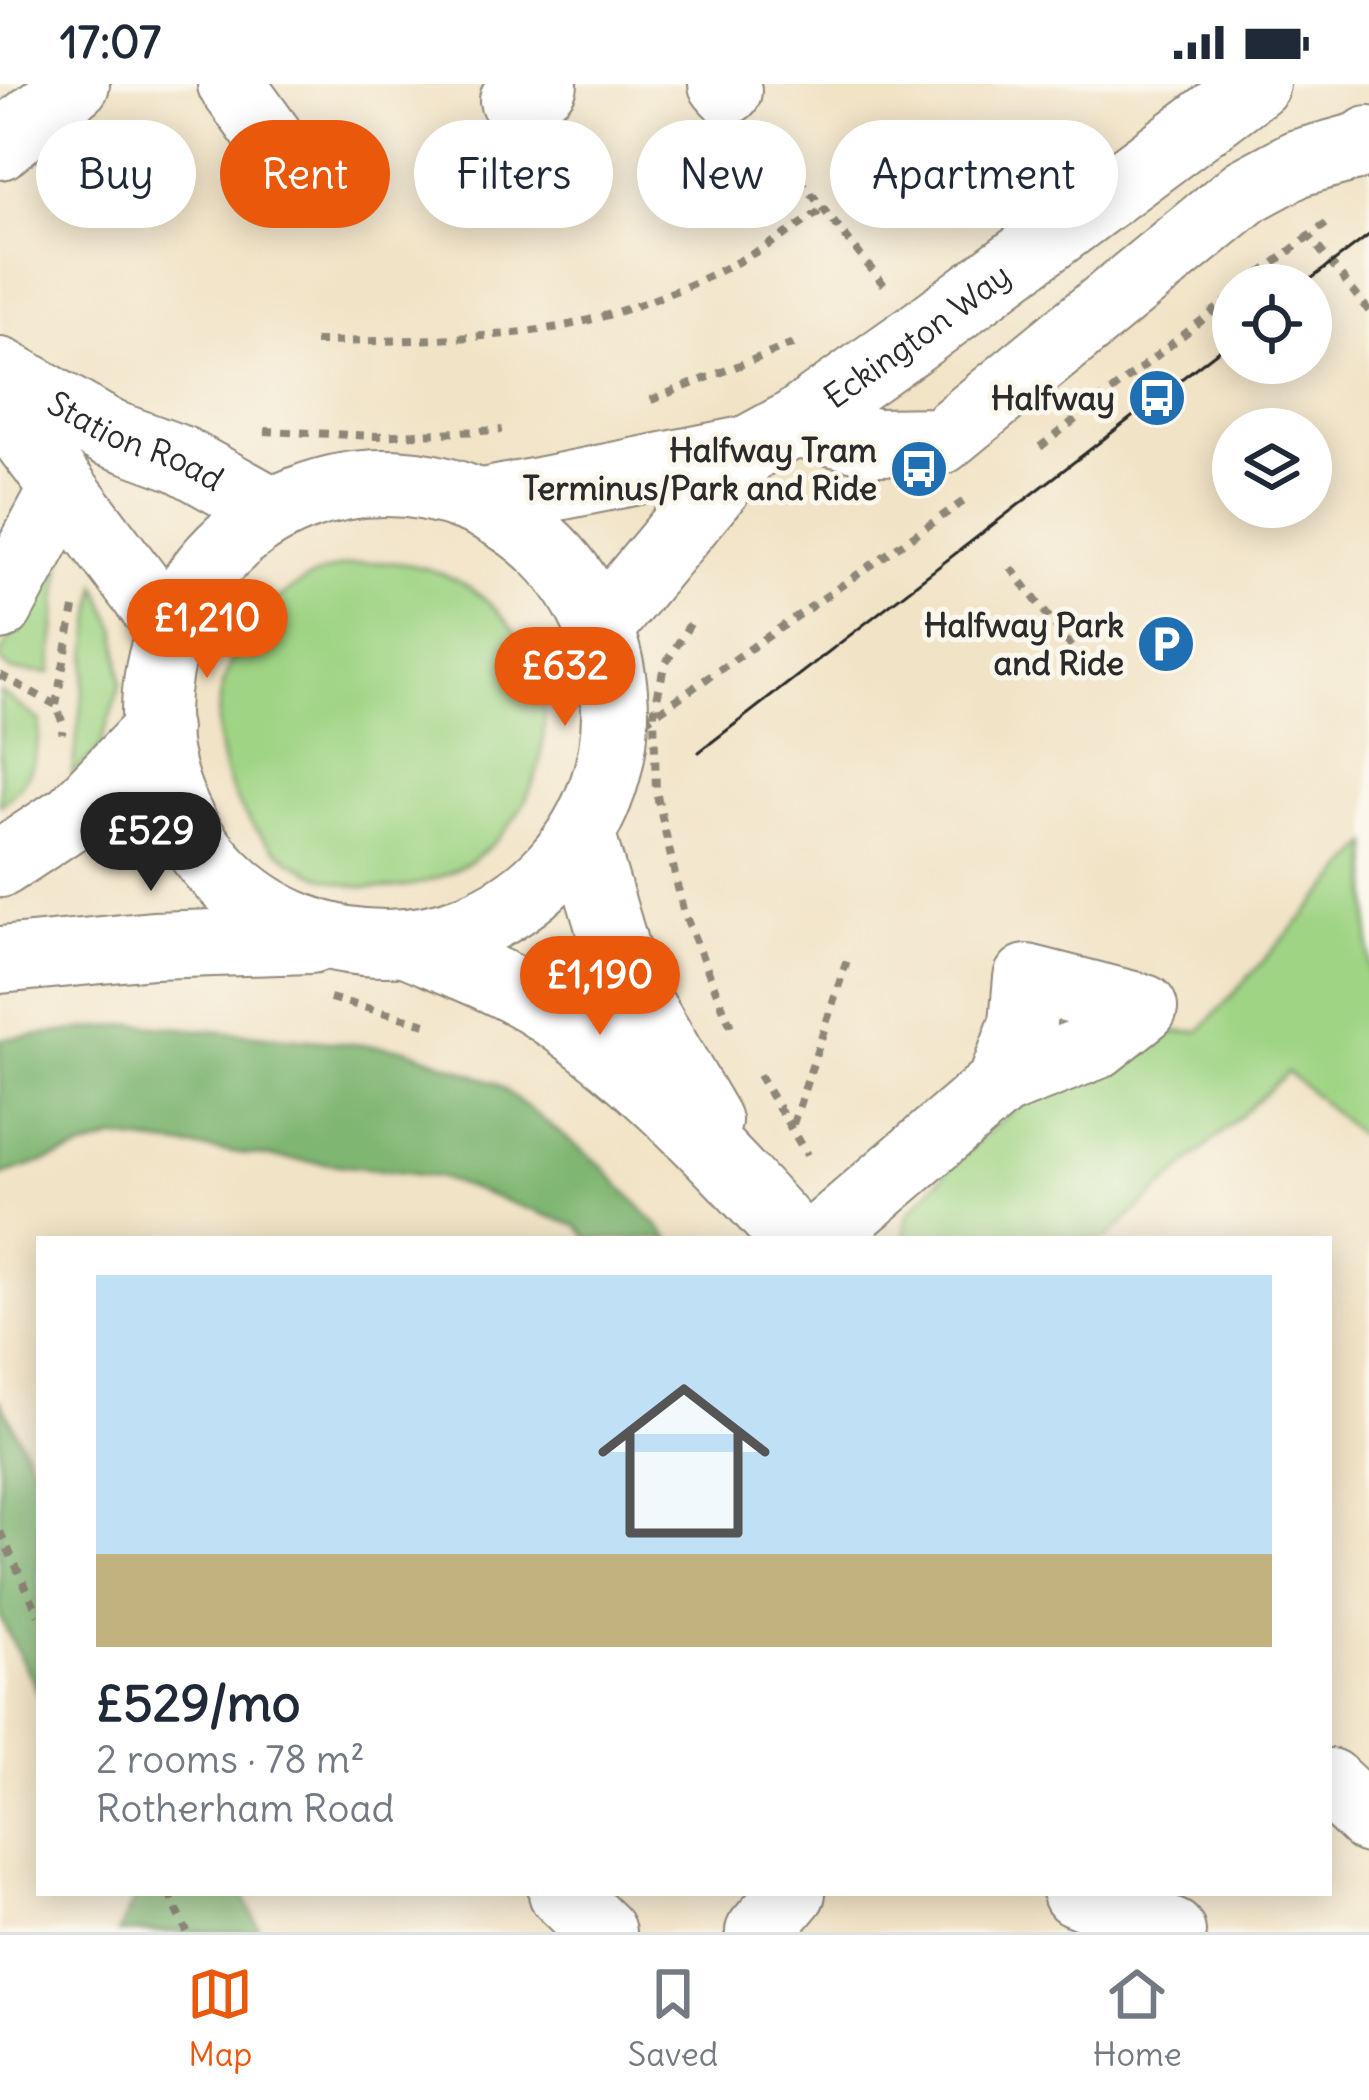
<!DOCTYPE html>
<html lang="en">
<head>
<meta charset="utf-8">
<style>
  :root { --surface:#fff; --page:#f2f2f3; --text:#1f2937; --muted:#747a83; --line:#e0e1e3; --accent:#ea580c }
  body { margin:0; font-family:Delius,sans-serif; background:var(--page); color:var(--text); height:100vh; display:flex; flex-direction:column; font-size:45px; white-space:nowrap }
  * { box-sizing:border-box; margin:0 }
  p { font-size:39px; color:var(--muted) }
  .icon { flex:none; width:66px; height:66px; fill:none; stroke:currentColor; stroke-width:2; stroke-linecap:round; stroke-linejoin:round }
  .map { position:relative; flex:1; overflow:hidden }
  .sheet { position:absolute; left:36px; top:1152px; width:1296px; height:660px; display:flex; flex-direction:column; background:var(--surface); border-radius:0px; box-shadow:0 6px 30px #0003 }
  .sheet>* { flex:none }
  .top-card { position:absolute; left:36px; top:36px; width:1299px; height:108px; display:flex; gap:24px }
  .fabs { position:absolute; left:1212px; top:180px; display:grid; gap:24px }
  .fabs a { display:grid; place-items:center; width:120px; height:120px; border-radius:50%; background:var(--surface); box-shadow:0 6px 30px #0003; font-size:60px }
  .price { position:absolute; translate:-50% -102px; padding:0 27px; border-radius:42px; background:var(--accent); color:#fff; font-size:39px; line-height:78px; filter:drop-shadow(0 3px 6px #0008) }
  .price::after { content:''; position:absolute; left:50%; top:72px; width:36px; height:27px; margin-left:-18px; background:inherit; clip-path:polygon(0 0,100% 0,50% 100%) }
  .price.current { background:#222; color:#fff }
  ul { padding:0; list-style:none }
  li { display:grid; align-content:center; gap:24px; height:636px; padding:0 60px }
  li span { display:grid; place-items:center; height:372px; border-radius:0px; color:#555 }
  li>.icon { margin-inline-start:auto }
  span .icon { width:216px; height:216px; fill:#fffc; stroke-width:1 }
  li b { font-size:51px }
  .chip { padding:0 42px; border-radius:54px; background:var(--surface); box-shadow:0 6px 30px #0003; font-size:42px; line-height:108px }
  .chip.current { background:var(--accent); color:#fff }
  .status { display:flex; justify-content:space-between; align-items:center; height:84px; padding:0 60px; background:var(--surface); direction:ltr }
  .status svg { height:33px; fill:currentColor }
  .menu { display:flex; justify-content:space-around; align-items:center; height:168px; border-top:3px solid var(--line); background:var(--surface); font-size:33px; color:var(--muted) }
  .menu a { display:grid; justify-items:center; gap:6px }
  .menu .current { color:var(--accent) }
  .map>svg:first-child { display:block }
  .green { fill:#9fd484; stroke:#658058; stroke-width:3 }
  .forest { fill:#7fb672; stroke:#55704e; stroke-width:3 }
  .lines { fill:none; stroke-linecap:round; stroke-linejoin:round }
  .minor-casing { stroke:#8e8778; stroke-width:70 }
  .major-casing { stroke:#8e8778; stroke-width:70 }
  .path { stroke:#8e8778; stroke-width:8; stroke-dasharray:9 9; stroke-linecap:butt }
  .minor { stroke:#fff; stroke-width:66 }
  .major { stroke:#fff; stroke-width:66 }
  .tram { stroke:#2b2b2b; stroke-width:3 }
  .labels { text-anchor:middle; stroke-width:10; stroke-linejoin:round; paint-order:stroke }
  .street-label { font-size:33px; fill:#2b2b2b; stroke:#fbf7ec }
  .poi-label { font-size:33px; font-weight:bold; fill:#2b2b2b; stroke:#fbf7ec; text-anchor:end }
</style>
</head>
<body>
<div class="status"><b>17:07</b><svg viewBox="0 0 49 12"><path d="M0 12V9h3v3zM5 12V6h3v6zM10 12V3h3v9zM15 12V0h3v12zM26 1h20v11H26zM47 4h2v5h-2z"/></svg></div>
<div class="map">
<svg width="1369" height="1848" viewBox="0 0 1369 1848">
  <rect width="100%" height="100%" fill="#fbf7ec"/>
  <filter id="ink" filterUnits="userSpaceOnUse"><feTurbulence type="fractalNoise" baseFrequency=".00833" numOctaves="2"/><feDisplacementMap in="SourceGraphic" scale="24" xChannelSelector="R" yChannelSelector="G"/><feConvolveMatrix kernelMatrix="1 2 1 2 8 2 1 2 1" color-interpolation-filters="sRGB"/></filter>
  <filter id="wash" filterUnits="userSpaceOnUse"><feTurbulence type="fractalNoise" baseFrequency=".004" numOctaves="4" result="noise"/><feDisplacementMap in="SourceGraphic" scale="48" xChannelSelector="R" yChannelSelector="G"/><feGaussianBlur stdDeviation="2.7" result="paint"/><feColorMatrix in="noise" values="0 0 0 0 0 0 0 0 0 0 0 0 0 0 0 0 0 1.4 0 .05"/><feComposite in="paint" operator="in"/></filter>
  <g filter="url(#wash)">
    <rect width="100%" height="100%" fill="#f1e3c6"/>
    <path class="green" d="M51 471 61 476 51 589 12 587 0 577V572Z
      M218 641a163 163 0 1 1 326 0a163 163 0 1 1-326 0Z
      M97 501 117 547 121 599 99 665 72 690Z
      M0 608 40 637C38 674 30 698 0 721Z
      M1369 760V1060L1288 988 1106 1155H904L908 1130 958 1075 1012 1027 1159 949 1200 947Z"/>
    <path class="forest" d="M134 940 406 965 496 999 601 1081 670 1155H589L577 1142 438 1093 116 1054 0 1092V955Z
      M0 1315 39 1395V1610L0 1533Z
      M138 1809H242L261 1848H118Z"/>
  </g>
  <g filter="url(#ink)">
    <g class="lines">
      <g class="minor-casing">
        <path id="minor" d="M231 0 300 95
          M722 0 728 7
          M513 16 544 0
          M0 62 76 0
          M794 340 875 358 941 357 1246 107 1298 79 1363 61 1369 56
          M1001 999 1023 939 1027 894 1144 924
          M819 1155 1001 999 1096 962 1144 924
          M562 1809 602 1848
          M1076 1809 1172 1848
          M759 1848 792 1809"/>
      </g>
      <g class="major-casing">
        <g id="major">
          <path id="s1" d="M0 287 109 349 180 375 270 425"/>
          <path d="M0 320 168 542"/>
          <circle cx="385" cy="629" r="230"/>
          <path id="s2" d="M483 418 748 365 794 340 921 250 1256 0"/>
          <path d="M0 523 64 404"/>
          <path d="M601 542 748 365"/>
          <path d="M582 752 624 893 708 1037"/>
          <path d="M0 780 74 731 157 645"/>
          <path d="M409 860C448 877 491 892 527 913 623 970 720 1072 794 1155"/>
          <path d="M0 876 153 861 311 856"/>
          <path d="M1329 1698 1369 1736"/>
        </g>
      </g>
      <path class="path" d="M766 53 884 201
        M1326 140 1309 152 1369 227
        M1246 201 1309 152
        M315 258C392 257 470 256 547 245 636 231 754 178 825 123
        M651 316 793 260
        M265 347 376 352 502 346
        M1040 363 1233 212
        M1011 484 1074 566
        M690 540 664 582 654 629 656 707 683 826 733 948
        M0 591 56 621 63 640 62 650
        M56 621 74 524
        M615 658 964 417
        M330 914 426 940
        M759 991 807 1071
        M793 1040 847 876
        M0 1448 39 1531
        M169 1809 187 1848"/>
      <use href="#minor" class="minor"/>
      <use href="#major" class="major"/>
      <path class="tram" d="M1303 201 1369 151
        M699 668 1233 255"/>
    </g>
  </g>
  <defs>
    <g id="bus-disc" transform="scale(3)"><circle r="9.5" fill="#1f6fb2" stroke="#fbf7ec"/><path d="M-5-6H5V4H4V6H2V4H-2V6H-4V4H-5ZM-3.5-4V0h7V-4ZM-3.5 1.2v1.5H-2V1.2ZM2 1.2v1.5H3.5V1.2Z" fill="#fff"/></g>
    <g id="parking-disc" transform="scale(3)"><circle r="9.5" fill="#1f6fb2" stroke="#fbf7ec"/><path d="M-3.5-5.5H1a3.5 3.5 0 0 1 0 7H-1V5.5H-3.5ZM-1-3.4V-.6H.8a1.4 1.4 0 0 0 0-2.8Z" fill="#fff"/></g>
  </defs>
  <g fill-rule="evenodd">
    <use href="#bus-disc" x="1157" y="314"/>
    <use href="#bus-disc" x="919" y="385"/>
    <use href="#parking-disc" x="1166" y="560"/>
  </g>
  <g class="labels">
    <g class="street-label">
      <text dy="12" stroke="none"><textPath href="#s2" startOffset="474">Eckington Way</textPath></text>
      <text dy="12" stroke="none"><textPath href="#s1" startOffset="153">Station Road</textPath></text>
    </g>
    <g class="poi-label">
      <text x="1115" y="326">Halfway</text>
      <text x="877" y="378">Halfway Tram<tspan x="877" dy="38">Terminus/Park and Ride</tspan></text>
      <text x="1124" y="553">Halfway Park<tspan x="1124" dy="38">and Ride</tspan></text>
    </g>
  </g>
</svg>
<div class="fabs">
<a><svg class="icon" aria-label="locate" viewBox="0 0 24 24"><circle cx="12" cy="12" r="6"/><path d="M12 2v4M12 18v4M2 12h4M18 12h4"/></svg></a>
<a><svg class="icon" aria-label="layers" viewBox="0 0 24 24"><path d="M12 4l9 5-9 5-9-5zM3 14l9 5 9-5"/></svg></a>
</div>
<b class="price" style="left:207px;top:597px">£1,210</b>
<b class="price" style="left:565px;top:645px">£632</b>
<b class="price current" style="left:151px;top:810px">£529</b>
<b class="price" style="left:600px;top:954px">£1,190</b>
<div class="top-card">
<a class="chip">Buy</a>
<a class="chip current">Rent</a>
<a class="chip">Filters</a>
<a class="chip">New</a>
<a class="chip">Apartment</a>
</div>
<section class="sheet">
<ul>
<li><span style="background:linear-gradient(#bfe0f5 75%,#c2b280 0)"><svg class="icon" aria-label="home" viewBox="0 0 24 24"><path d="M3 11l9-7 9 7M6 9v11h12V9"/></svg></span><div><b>£529/mo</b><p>2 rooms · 78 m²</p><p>Rotherham Road</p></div></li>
</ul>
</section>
</div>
<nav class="menu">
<a class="current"><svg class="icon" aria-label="map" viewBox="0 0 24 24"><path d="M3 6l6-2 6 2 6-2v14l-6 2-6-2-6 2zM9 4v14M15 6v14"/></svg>Map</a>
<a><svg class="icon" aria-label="saved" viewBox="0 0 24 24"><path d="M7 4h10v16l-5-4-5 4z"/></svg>Saved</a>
<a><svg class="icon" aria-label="home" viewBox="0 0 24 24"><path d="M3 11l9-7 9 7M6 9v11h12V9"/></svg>Home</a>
</nav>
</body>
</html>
